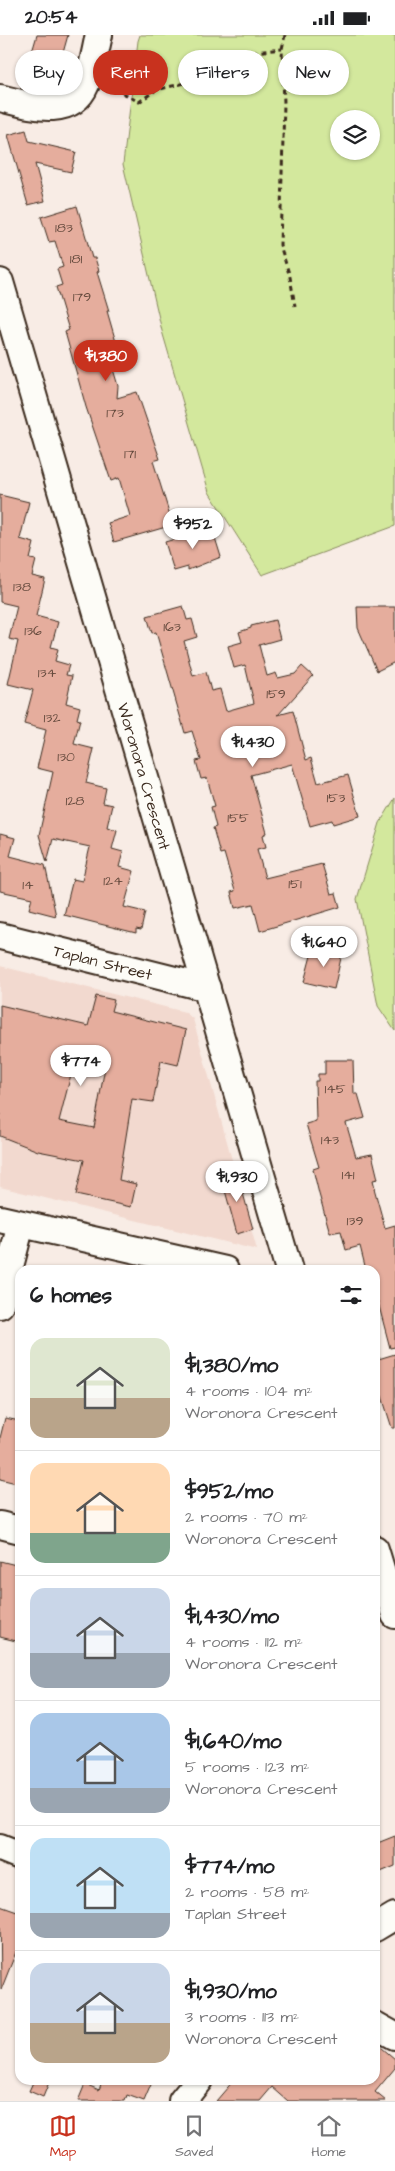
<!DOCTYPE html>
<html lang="en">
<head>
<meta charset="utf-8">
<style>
  :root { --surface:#fff; --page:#f6f6f6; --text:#202124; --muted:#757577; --line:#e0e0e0; --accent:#c8321e }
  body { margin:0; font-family:"Architects Daughter",sans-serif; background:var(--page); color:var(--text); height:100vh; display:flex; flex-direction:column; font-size:19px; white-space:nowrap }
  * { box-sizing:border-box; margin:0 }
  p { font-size:16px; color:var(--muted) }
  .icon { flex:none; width:28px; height:28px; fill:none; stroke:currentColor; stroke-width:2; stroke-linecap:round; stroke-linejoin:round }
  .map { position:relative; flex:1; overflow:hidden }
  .side { position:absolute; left:15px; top:1230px; width:365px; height:820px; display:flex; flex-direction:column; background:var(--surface); border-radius:15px; box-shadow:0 1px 4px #0004 }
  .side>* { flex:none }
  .hud { position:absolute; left:15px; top:15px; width:365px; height:45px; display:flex; gap:10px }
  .tools { position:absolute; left:330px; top:75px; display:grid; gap:10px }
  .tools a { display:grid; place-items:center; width:50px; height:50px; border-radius:50%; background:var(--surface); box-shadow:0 1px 4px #0004; font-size:25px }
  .price { position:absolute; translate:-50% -42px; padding:0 11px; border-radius:18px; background:#fff; color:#222; font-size:16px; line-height:32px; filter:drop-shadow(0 1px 2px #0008) }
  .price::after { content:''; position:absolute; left:50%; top:30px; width:15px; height:11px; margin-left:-8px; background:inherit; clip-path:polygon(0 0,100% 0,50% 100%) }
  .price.active { background:var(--accent); color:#fff }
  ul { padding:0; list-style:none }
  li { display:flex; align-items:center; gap:15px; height:125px; padding:0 15px }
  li+li { border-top:1px solid var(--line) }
  li span { display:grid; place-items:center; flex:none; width:140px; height:100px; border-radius:15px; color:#555 }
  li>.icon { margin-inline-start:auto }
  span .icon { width:60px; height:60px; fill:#fffc; stroke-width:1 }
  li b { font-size:21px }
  h2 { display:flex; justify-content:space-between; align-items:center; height:60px; padding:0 15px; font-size:21px }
  .chip { padding:0 18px; border-radius:22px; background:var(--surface); box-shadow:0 1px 4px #0004; font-size:18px; line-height:45px }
  .chip.active { background:var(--accent); color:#fff }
  .status { display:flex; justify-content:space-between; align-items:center; height:35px; padding:0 25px; background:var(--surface); direction:ltr }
  .status svg { height:14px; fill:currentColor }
  .tab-bar { display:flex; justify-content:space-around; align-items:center; height:70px; border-top:1px solid var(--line); background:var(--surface); font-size:14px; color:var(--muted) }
  .tab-bar a { display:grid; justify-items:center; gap:2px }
  .tab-bar .active { color:var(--accent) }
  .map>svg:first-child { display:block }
  .built { fill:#f2d9cf }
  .green { fill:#d3e89d; stroke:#87895e; fill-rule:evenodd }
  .building { fill:#e5ad9d; stroke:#3b2a1e; fill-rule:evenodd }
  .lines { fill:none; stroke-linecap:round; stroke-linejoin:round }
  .minor-casing { stroke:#3b2a1e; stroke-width:30 }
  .path { stroke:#3b2a1e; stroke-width:3; stroke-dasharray:5 4; stroke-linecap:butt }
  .minor { stroke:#fdfcf7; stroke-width:26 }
  .labels { text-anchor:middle; stroke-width:5; stroke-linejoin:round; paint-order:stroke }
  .number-label { font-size:14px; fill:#664b3e }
  .street-label { font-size:16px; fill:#3b2a1e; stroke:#fdfcf7 }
</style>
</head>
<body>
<div class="status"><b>20:54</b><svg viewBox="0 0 49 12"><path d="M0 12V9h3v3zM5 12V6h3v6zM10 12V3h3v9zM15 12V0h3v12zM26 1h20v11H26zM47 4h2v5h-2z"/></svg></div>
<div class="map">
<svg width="395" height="2066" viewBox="0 0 395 2066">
  <rect width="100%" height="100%" fill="#f8ece5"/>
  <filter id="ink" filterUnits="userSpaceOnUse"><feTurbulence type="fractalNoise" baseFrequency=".02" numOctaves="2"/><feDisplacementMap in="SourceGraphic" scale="10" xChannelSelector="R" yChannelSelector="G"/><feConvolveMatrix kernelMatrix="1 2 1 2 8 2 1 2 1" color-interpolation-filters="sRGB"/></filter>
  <g filter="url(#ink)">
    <path class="built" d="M0 931 185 977 193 984 257 1215 0 1152Z"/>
    <path class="green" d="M140 0H395V491L262 540 209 457 162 296 123 129 138 6ZM339 84H371V116H339Z
      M395 763V996L378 971 357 864 380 788Z"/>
    <path class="building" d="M37 0H68L61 25 32 17Z
      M26 95 29 106 76 117 71 137 35 129 45 166 28 170 8 100Z
      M77 171 92 223H95L99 236 97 237 109 276H107L118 314 108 317 118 351 117 363 137 357 160 424 153 426 173 490 114 507 108 488 130 481 119 443 111 446 86 372 65 297 69 295 56 252 62 250 57 234 63 232 55 206 49 207 41 182Z
      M0 460 29 467 20 504 34 508 30 524 36 525 32 541 45 544 36 581 58 587 51 612 58 614 55 626 69 630 66 640 72 641 66 668 80 672 77 684 80 685 74 709 94 714 86 748 106 753 103 768 112 770 107 792 117 795 112 814 123 817 119 832 134 836 124 872 145 877 141 895 136 894V898L64 880 73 844 82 846 90 812 53 804 47 827 39 800 53 737 37 733 46 695 24 689 33 655 8 649 18 606 9 604 17 571 0 567Z
      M212 493 221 522 188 535V532L174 536 165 507Z
      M183 571 187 585 192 584 197 602 184 606 193 641 206 637 211 656 220 654 226 676 254 668 245 630 234 633 228 611 242 607 239 597 251 593V591L275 585 280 604 259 610 267 641 276 638 278 643 295 639 302 631 313 641 278 680 293 676 306 725 311 723 318 748 348 740 360 781 333 789 332 785 310 791 292 729 251 740 267 798 263 800 266 812 257 814 265 843 322 829 331 859 336 858 340 872 260 896 253 869 235 873 231 857 235 856 224 818 220 819 213 793 216 792 211 772 215 771 207 743 201 744 196 726 201 725 192 696 185 698 156 597 152 598 147 581Z
      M357 572H395V627L377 636 358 593Z
      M0 799 15 803 10 821 45 830 56 881 29 874 32 863 0 856Z
      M327 910 343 914 334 954 304 947 312 917 324 920Z
      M96 961 114 965 111 976 186 995 178 1030 161 1026 153 1067 132 1064 119 1145 136 1149 131 1172 76 1160 84 1125 38 1116 0 1101V970L88 991ZM75 1024 105 1032 94 1093 59 1086Z
      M325 1025H353L354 1059H358L365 1083 346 1088 356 1122 372 1119 378 1144 373 1145 375 1153H374L385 1193 395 1190V1312L390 1313 375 1256V1235H366L360 1211 346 1215 341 1196 330 1198 319 1159 313 1134 319 1132 306 1089 316 1086 315 1046H318V1039H325Z
      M237 1137 253 1194 237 1199 221 1141Z
      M395 1319V1393H392L378 1349 375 1350V1325Z
      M5 1383 20 1386V1449L0 1444V1403Z
      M0 1526 20 1531V1607L0 1602Z
      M395 1801V1831L378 1838 375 1830V1809Z
      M0 1871 20 1878V1907L1 1955Z
      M375 2007 395 2024V2033L375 2057 386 2066H288L272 2052 260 2066H216L234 2045H375Z
      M34 2045H50L43 2062 29 2056Z
      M91 2045H153L144 2066 127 2060 125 2066H78L85 2049 99 2055 101 2049Z"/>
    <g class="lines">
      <g class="minor-casing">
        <g id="minor">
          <path d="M0 63C29 70 71 85 86 49 93 34 95 16 99 0"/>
          <path id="s1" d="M0 247 289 1235"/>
          <path id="s2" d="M0 901 207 953"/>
          <path d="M0 1184 225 1235"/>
          <path d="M0 1270 21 1189"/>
          <path d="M0 1490 20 1495"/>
          <path d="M375 1514 395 1580"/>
          <path d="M0 1813 20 1821"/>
          <path d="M375 1893 395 1881"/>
          <path d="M375 1990 395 2001"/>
          <path d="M182 2066 199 2045"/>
        </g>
      </g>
      <path class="path" d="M285 0 282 14 284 68 280 210 290 242 295 271
        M107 49 139 67 156 55 193 46 226 30 247 18 282 14"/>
      <use href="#minor" class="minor"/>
    </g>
  </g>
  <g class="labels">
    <g class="number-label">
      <text x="64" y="197">183</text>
      <text x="76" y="228">181</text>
      <text x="82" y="266">179</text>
      <text x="115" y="382">173</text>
      <text x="130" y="423">171</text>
      <text x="22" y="556">138</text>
      <text x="172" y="596">163</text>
      <text x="33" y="600">136</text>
      <text x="47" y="642">134</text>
      <text x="276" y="663">159</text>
      <text x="52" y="687">132</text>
      <text x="66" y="726">130</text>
      <text x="336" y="767">153</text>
      <text x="75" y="770">128</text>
      <text x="238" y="787">155</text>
      <text x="113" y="850">124</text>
      <text x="295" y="853">151</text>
      <text x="28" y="854">14</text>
      <text x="335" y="1058">145</text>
      <text x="330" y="1109">143</text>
      <text x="348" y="1144">141</text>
      <text x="355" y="1190">139</text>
    </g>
    <g class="street-label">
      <text dy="6" stroke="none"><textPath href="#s1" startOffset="515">Woronora Crescent</textPath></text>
      <text dy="6" stroke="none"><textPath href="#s2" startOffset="106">Taplan Street</textPath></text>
    </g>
  </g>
</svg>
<div class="tools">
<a><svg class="icon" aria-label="layers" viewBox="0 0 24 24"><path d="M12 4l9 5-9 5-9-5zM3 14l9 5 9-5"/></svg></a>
</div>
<b class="price active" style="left:106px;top:347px">$1,380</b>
<b class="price" style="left:193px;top:515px">$952</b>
<b class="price" style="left:253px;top:733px">$1,430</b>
<b class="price" style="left:324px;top:933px">$1,640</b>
<b class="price" style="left:81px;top:1052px">$774</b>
<b class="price" style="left:237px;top:1168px">$1,930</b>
<div class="hud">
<a class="chip">Buy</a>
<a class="chip active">Rent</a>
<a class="chip">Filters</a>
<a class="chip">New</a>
</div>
<section class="side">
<h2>6 homes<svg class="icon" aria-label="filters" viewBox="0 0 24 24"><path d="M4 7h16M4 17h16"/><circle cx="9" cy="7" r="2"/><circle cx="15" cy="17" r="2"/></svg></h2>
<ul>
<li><span style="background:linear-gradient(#dfe7d0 60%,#b9a48a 0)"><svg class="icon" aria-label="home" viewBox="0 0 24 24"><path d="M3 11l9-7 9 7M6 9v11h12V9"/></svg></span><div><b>$1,380/mo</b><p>4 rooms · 104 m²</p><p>Woronora Crescent</p></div></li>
<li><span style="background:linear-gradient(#ffd9b3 70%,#7fa58c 0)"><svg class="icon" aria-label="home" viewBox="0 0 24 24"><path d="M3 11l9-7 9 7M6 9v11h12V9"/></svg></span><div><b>$952/mo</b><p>2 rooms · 70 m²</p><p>Woronora Crescent</p></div></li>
<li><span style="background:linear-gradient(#c9d6e8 65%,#9aa5b1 0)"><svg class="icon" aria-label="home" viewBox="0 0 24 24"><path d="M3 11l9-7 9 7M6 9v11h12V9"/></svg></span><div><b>$1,430/mo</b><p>4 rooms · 112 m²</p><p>Woronora Crescent</p></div></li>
<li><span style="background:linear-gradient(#a9c7e8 75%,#9aa5b1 0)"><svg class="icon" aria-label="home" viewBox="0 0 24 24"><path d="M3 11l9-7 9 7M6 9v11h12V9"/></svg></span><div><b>$1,640/mo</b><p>5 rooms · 123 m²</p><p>Woronora Crescent</p></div></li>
<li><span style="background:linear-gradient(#bfe0f5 75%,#9aa5b1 0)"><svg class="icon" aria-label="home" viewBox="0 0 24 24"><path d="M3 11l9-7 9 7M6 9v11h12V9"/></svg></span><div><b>$774/mo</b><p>2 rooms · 58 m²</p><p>Taplan Street</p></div></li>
<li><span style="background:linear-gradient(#c9d6e8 60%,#b9a48a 0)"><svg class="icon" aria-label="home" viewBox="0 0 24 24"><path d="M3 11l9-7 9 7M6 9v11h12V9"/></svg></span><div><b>$1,930/mo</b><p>3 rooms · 113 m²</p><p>Woronora Crescent</p></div></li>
</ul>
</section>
</div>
<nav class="tab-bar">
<a class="active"><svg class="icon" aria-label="map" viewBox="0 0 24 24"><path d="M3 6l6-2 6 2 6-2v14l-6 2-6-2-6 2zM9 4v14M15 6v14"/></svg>Map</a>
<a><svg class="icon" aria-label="saved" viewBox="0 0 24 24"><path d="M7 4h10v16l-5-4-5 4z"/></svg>Saved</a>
<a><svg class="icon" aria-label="home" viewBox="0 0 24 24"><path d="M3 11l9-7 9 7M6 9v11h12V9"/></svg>Home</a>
</nav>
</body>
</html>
